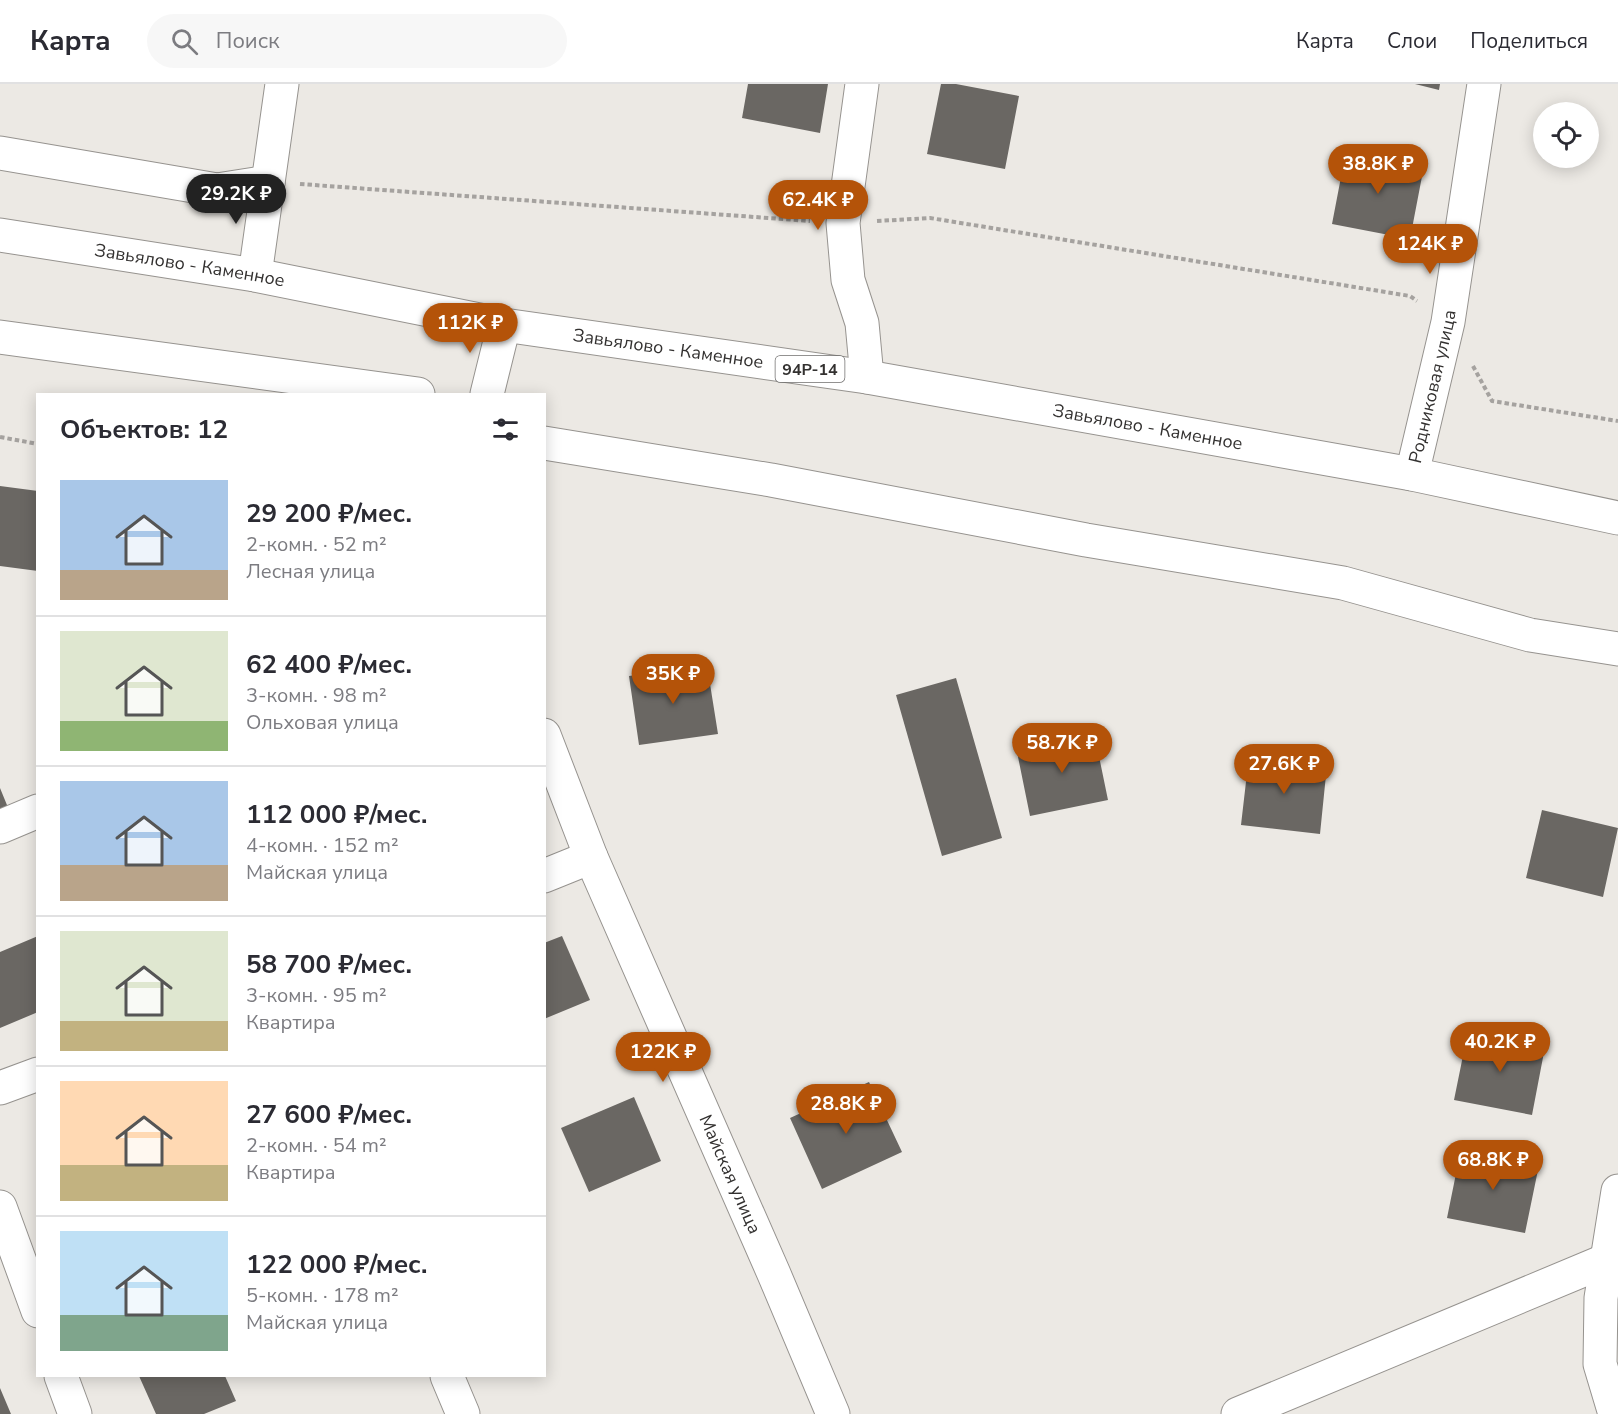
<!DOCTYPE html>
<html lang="ru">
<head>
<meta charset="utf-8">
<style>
  :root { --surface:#fff; --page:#f7f7f7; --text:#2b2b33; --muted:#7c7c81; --line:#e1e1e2; --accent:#b45309 }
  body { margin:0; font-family:"Nunito Sans",sans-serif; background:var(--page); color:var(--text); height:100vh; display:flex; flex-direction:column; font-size:22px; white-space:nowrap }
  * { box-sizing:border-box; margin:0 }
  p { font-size:20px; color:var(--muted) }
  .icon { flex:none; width:33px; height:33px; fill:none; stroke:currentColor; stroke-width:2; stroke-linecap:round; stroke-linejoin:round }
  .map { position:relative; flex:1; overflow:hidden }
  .side { position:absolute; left:36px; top:309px; width:510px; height:984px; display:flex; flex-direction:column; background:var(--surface); border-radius:0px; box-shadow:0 3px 15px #0003 }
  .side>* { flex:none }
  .fabs { position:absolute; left:1533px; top:18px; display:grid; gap:12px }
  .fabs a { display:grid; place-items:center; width:66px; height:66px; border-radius:50%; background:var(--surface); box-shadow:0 3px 15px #0003; font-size:30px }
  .price { position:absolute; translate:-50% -51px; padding:0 14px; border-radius:21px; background:var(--accent); color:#fff; font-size:20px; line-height:39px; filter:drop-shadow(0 2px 3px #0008) }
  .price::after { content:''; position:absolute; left:50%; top:36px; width:18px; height:14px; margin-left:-9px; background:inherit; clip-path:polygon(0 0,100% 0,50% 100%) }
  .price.on { background:#222; color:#fff }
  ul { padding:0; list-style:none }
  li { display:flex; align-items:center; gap:18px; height:150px; padding:0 24px }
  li+li { border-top:2px solid var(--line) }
  li span { display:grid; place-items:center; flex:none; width:168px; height:120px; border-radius:0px; color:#555 }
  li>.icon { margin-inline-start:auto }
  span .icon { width:72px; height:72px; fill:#fffc; stroke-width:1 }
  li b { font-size:26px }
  h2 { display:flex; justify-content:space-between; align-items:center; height:72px; padding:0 24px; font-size:26px }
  header { display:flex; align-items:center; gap:36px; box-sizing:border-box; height:84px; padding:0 30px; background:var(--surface); border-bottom:2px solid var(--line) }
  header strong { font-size:28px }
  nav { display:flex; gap:33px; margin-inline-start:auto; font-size:21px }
  .search { width:420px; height:54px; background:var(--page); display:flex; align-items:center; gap:15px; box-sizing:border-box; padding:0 21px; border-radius:33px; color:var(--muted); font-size:22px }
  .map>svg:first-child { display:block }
  .building { fill:#6a6763 }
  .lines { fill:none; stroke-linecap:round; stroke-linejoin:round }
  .minor-casing { stroke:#96938f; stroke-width:35 }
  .major-casing { stroke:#96938f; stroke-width:35 }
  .path { stroke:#a5a29f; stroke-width:4; stroke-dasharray:4.5 3; stroke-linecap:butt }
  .minor { stroke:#fff; stroke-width:33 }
  .major { stroke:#fff; stroke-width:33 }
  .labels { text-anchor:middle; stroke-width:6; stroke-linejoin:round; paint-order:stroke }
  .shield { fill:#fff; stroke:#706f6e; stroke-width:1.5 }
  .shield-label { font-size:16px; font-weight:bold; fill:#333130 }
  .street-label { font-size:18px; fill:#333130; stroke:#fff }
</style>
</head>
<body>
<header>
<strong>Карта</strong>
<div class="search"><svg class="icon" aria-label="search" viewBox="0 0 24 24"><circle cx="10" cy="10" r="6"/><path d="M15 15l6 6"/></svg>Поиск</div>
<nav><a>Карта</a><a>Слои</a><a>Поделиться</a></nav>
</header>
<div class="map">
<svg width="1618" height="1330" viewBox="0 0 1618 1330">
  <rect width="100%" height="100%" fill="#ece9e4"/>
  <path class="building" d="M748 0H828L820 49 742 34Z
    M941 0H956L1019 12 1005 85 927 70Z
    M1415 0H1440L1439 6Z
    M1346 67 1424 82 1410 155 1332 140Z
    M0 402 38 407V487L0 482Z
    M707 581 718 650 639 661 629 592Z
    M956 594 1002 754 942 772 896 611Z
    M1094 648 1108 716 1030 732 1016 663Z
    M1249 672 1327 681 1320 750 1241 741Z
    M0 704 9 726 0 730Z
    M1542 726 1618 744 1603 813 1526 794Z
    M38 852V928L0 944V868Z
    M562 852 590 916 544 935V859Z
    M1468 947 1545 963 1532 1031 1454 1016Z
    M869 998 902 1068 822 1105 790 1034Z
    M634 1013 661 1077 589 1108 561 1044Z
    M1461 1065 1539 1081 1525 1149 1447 1134Z
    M139 1292H225L236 1317 204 1330H156Z
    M0 1304 11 1330H0Z"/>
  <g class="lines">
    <g class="minor-casing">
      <g id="minor">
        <path d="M862 0 843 139 848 196 862 239 867 293"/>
        <path d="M0 69 217 106 268 98"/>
        <path d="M255 191 282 0"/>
        <path d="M0 253 418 310"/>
        <path d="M487 310 504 241"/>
        <path d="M544 359 771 396 1086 456 1343 499 1530 551 1618 565"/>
        <path id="s1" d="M1412 390 1448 238 1484 0"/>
        <path id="s2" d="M544 651 591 773 774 1190 833 1330"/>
        <path d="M0 743 38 727"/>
        <path d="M544 792 591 773"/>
        <path d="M0 1004 38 990"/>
        <path d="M0 1123 38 1227"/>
        <path d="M61 1292 75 1330"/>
        <path d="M447 1292 463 1330"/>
        <path d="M1238 1330 1607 1176"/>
        <path d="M1615 1330 1600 1280 1601 1214 1618 1107"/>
      </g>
    </g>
    <g class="major-casing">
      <g id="major">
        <path id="s3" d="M0 151 255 191 504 241 867 293 1412 390 1618 434"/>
      </g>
    </g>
    <path class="path" d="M300 100 810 137
      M877 137 930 134 1410 212 1417 217
      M1473 282 1492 317 1618 337
      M0 353 38 360"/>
    <use href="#minor" class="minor"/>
    <use href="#major" class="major"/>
  </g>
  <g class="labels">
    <rect class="shield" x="775.5" y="272" width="69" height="26" rx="4.5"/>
    <g class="shield-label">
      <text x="810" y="291">94Р-14</text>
    </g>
    <g class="street-label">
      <text dy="6" stroke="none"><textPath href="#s3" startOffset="192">Завьялово - Каменное</textPath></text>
      <text dy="6" stroke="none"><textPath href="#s3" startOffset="678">Завьялово - Каменное</textPath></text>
      <text dy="6" stroke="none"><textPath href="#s1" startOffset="90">Родниковая улица</textPath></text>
      <text dy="6" stroke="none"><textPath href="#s3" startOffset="1164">Завьялово - Каменное</textPath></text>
      <text dy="6" stroke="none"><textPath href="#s2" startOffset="477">Майская улица</textPath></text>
    </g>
  </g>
</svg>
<div class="fabs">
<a><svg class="icon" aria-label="locate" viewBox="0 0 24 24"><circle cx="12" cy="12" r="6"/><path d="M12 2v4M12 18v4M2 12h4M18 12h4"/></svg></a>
</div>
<b class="price" style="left:1378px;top:111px">38.8K ₽</b>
<b class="price on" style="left:236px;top:141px">29.2K ₽</b>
<b class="price" style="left:818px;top:147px">62.4K ₽</b>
<b class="price" style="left:1430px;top:191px">124K ₽</b>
<b class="price" style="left:470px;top:270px">112K ₽</b>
<b class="price" style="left:673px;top:621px">35K ₽</b>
<b class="price" style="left:1062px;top:690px">58.7K ₽</b>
<b class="price" style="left:1284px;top:711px">27.6K ₽</b>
<b class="price" style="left:1500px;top:989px">40.2K ₽</b>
<b class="price" style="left:663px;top:999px">122K ₽</b>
<b class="price" style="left:846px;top:1051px">28.8K ₽</b>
<b class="price" style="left:1493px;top:1107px">68.8K ₽</b>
<section class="side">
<h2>Объектов: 12<svg class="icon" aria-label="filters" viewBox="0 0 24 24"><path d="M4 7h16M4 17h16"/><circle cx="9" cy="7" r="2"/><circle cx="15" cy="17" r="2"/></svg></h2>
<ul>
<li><span style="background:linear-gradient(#a9c7e8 75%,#b9a48a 0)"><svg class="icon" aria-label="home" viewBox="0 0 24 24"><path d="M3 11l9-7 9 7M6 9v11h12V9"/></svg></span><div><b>29 200 ₽/мес.</b><p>2-комн. · 52 m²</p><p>Лесная улица</p></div></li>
<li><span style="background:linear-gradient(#dfe7d0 75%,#8fb573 0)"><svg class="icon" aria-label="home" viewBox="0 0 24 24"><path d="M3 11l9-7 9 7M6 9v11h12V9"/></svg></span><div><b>62 400 ₽/мес.</b><p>3-комн. · 98 m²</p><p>Ольховая улица</p></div></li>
<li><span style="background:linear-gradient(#a9c7e8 70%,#b9a48a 0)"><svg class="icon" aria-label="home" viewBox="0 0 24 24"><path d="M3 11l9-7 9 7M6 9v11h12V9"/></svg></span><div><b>112 000 ₽/мес.</b><p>4-комн. · 152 m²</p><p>Майская улица</p></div></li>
<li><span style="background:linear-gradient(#dfe7d0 75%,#c2b280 0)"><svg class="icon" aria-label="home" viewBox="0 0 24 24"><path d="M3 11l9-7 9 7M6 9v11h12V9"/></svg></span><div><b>58 700 ₽/мес.</b><p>3-комн. · 95 m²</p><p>Квартира</p></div></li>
<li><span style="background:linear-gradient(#ffd9b3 70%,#c2b280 0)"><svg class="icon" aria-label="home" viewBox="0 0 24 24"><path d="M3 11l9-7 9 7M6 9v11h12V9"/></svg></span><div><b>27 600 ₽/мес.</b><p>2-комн. · 54 m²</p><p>Квартира</p></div></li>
<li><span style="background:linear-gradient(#bfe0f5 70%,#7fa58c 0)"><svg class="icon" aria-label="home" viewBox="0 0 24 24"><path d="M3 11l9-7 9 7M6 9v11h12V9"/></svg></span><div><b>122 000 ₽/мес.</b><p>5-комн. · 178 m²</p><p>Майская улица</p></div></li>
</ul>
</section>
</div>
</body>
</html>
